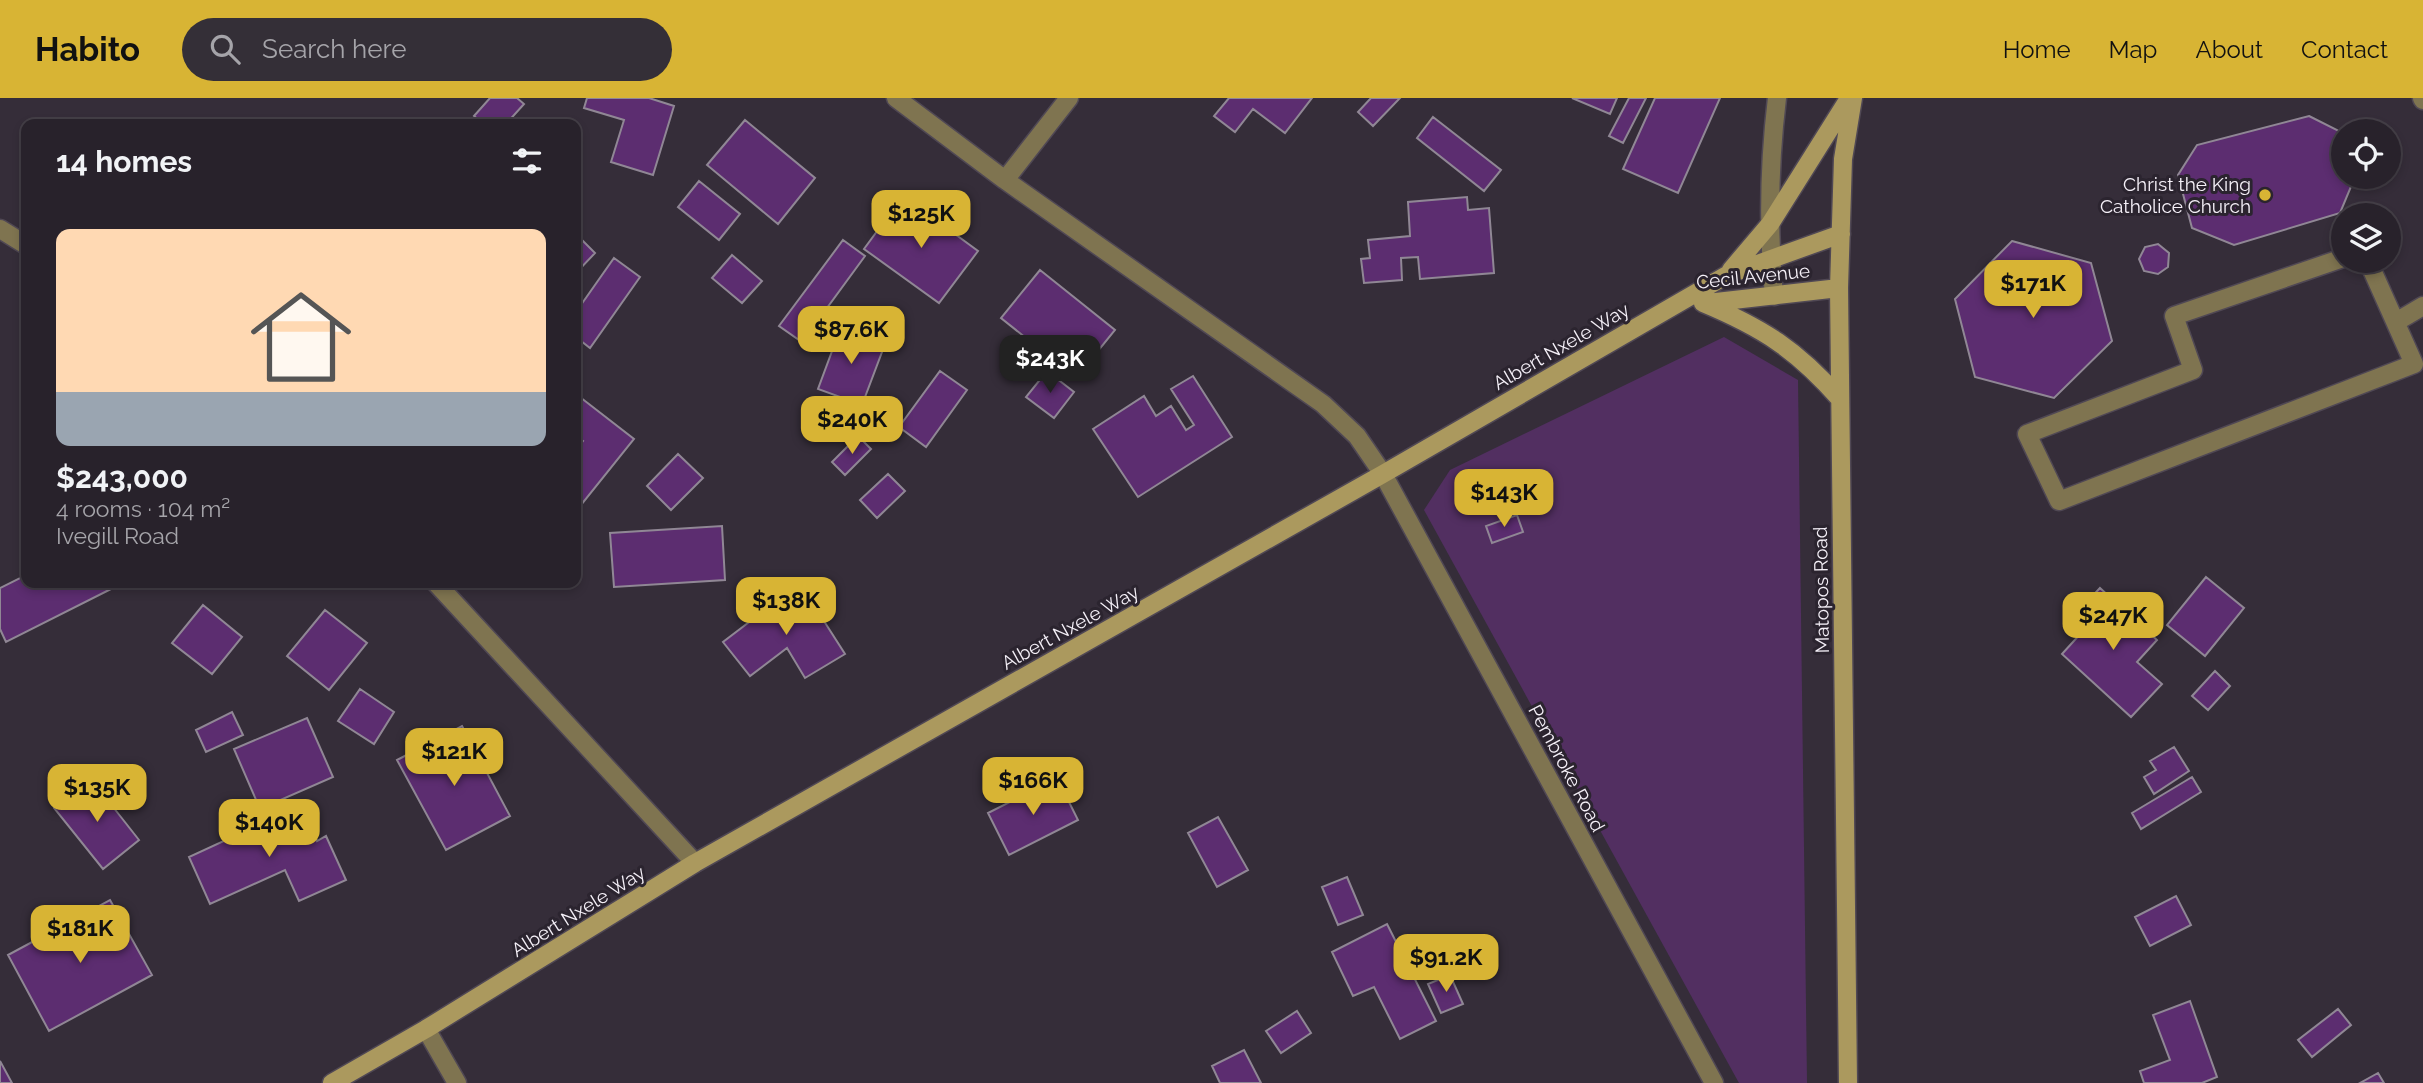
<!DOCTYPE html>
<html lang="en">
<head>
<meta charset="utf-8">
<style>
  :root { --surface:#28222b; --page:#342f37; --text:#f1f3f6; --muted:#a5a4a9; --line:#443f47; --accent:#d8b434 }
  body { margin:0; font-family:Raleway,sans-serif; background:var(--page); color:var(--text); height:100vh; display:flex; flex-direction:column; font-size:26px; white-space:nowrap }
  * { box-sizing:border-box; margin:0 }
  p { font-size:23px; color:var(--muted) }
  .icon { flex:none; width:38px; height:38px; fill:none; stroke:currentColor; stroke-width:2; stroke-linecap:round; stroke-linejoin:round }
  .map { position:relative; flex:1; overflow:hidden }
  .panel { position:absolute; left:21px; top:21px; width:560px; height:469px; display:flex; flex-direction:column; background:var(--surface); border-radius:14px; box-shadow:0 4px 10px #0003,0 0 0 2px var(--line) }
  .panel>* { flex:none }
  .fabs { position:absolute; left:2331px; top:21px; display:grid; gap:14px }
  .fabs a { display:grid; place-items:center; width:70px; height:70px; border-radius:50%; background:var(--surface); box-shadow:0 4px 10px #0003,0 0 0 2px var(--line); font-size:35px }
  .price { position:absolute; translate:-50% -60px; padding:0 16px; border-radius:14px; background:var(--accent); color:#111; font-size:23px; line-height:46px; filter:drop-shadow(0 2px 4px #0008) }
  .price::after { content:''; position:absolute; left:50%; top:42px; width:21px; height:16px; margin-left:-10px; background:inherit; clip-path:polygon(0 0,100% 0,50% 100%) }
  .price.current { background:#222; color:#fff }
  ul { padding:0; list-style:none }
  li { display:grid; align-content:center; gap:14px; height:371px; padding:0 35px }
  li+li { border-top:2px solid var(--line) }
  li span { display:grid; place-items:center; height:217px; border-radius:14px; color:#555 }
  li>.icon { margin-inline-start:auto }
  span .icon { width:126px; height:126px; fill:#fffc; stroke-width:1 }
  li b { font-size:30px }
  h2 { display:flex; justify-content:space-between; align-items:center; height:84px; padding:0 35px; font-size:30px }
  header { display:flex; align-items:center; gap:42px; box-sizing:border-box; height:98px; padding:0 35px; background:var(--accent); color:#111 }
  header strong { font-size:33px }
  nav { display:flex; gap:38px; margin-inline-start:auto; font-size:24px }
  .search { width:490px; height:63px; background:var(--page); display:flex; align-items:center; gap:18px; box-sizing:border-box; padding:0 24px; border-radius:38px; color:var(--muted); font-size:26px }
  .map>svg:first-child { display:block }
  .green { fill:#522f61 }
  .building { fill:#5c2d70; stroke:#908795; stroke-width:2 }
  .lines { fill:none; stroke-linecap:round; stroke-linejoin:round }
  .lane-casing { stroke:#504854; stroke-width:21 }
  .street-casing { stroke:#504854; stroke-width:21 }
  .secondary-casing { stroke:#504854; stroke-width:21 }
  .lane { stroke:#7f7450; stroke-width:18 }
  .street { stroke:#7f7450; stroke-width:18 }
  .secondary { stroke:#ab995e; stroke-width:18 }
  .poi-dot { fill:#d8b434; stroke:#2b242f; stroke-width:2.5 }
  .labels { text-anchor:middle; stroke-width:6; stroke-linejoin:round; paint-order:stroke }
  .poi-label { font-size:19px; fill:#f5f0f8; stroke:#2b242f; text-anchor:end }
  .street-label { font-size:19px; fill:#f5f0f8; stroke:#2b242f }
</style>
</head>
<body>
<header>
<strong>Habito</strong>
<div class="search"><svg class="icon" aria-label="search" viewBox="0 0 24 24"><circle cx="10" cy="10" r="6"/><path d="M15 15l6 6"/></svg>Search here</div>
<nav><a>Home</a><a>Map</a><a>About</a><a>Contact</a></nav>
</header>
<div class="map">
<svg width="2423" height="985" viewBox="0 0 2423 985">
  <rect width="100%" height="100%" fill="#352d39"/>
  <path class="green" d="M1724 239 1798 282 1807 985H1739L1424 412 1450 372Z"/>
  <path class="building" d="M490 0H517L524 6 506 26H484L474 18Z
    M587 0H649L674 8 653 77 611 64 624 22 584 10Z
    M1229 0H1312L1285 35 1253 11 1235 34 1214 18Z
    M1371 0H1400L1373 28 1358 14Z
    M1572 0H1617L1610 16Z
    M1629 0H1646L1623 45 1609 38Z
    M1655 0H1720L1678 95 1623 71Z
    M2309 18 2343 35V79H2355L2340 115 2234 147 2192 130 2178 77 2197 47Z
    M1433 19 1501 72 1484 93 1417 40Z
    M745 22 815 80 778 126 707 67Z
    M699 83 740 116 719 142 678 109Z
    M903 98 978 153 939 205 864 151Z
    M1467 99 1468 112 1489 110 1494 175 1420 181 1418 159 1401 160 1402 182 1364 185 1361 161 1370 160 1368 142 1410 138 1408 104Z
    M580 140 595 155 576 175V144Z
    M843 142 865 158 802 244 779 228Z
    M2012 143 2091 165 2112 243 2054 300 1975 279 1955 201Z
    M2158 146 2169 155 2168 169 2158 176 2144 173 2139 161 2145 149Z
    M732 157 762 183 742 205 712 180Z
    M614 160 640 179 590 250 576 239V214Z
    M1040 172 1115 232 1076 280 1001 220Z
    M841 229 885 246 862 307 818 291Z
    M940 273 967 292 926 349 899 329Z
    M1047 273 1074 294 1054 320 1026 299Z
    M1193 278 1232 339 1138 399 1093 331 1144 298 1156 318 1171 308 1186 332 1194 327 1171 291Z
    M576 296 634 341 577 412 576 352 583 343 576 338Z
    M858 338 871 351 845 377 832 364Z
    M678 356 703 380 671 412 647 388Z
    M888 376 905 393 877 420 860 402Z
    M1517 417 1523 434 1492 445 1486 428Z
    M722 428 725 482 614 489 610 435Z
    M26 477V485H113L115 489 6 544 0 531V490Z
    M2206 479 2244 510 2205 558 2167 527Z
    M794 490 810 512 815 509 845 556 805 580 787 550 750 578 723 544Z
    M2100 490 2157 542 2137 564 2162 586 2131 619 2062 556 2083 533 2071 521Z
    M203 507 242 539 212 576 172 545Z
    M325 512 367 545 329 592 287 558Z
    M2215 573 2230 588 2208 612 2192 598Z
    M360 591 394 614 374 646 338 623Z
    M232 614 243 637 206 654 196 632Z
    M307 620 333 679 260 711 234 651Z
    M462 628 510 718 446 752 397 662Z
    M2174 649 2189 673 2154 696 2144 679 2156 672 2150 663Z
    M2192 679 2201 694 2141 731 2132 715Z
    M1057 680 1078 722 1009 757 988 715Z
    M91 681 139 742 103 771 54 710Z
    M300 708 317 743 326 738 346 782 299 803 285 772 210 806 189 759Z
    M1218 719 1248 772 1217 789 1188 735Z
    M1347 779 1363 817 1338 827 1322 789Z
    M2176 798 2191 827 2150 848 2135 819Z
    M110 802 152 877 49 933 8 857Z
    M1387 826 1436 923 1400 941 1374 889 1353 898 1332 854Z
    M1450 877 1463 906 1441 915 1428 886Z
    M2190 903 2217 979 2202 985H2144L2140 973 2170 962 2153 917Z
    M2338 911 2351 927 2312 959 2298 942Z
    M1297 913 1311 935 1281 955 1266 933Z
    M1244 952 1261 985H1220L1212 968Z
    M0 963 12 985H0Z
    M2378 975 2384 985H2360Z"/>
  <g class="lines">
    <g class="lane-casing">
      <path id="lane" d="M2422 0 2423 2
        M2343 160 2174 218 2193 272 2027 336 2059 403 2414 266 2368 163
        M1774 198C1768 132 1769 66 1777 0
        M2396 224 2423 208"/>
    </g>
    <g class="street-casing">
      <path id="street" d="M896 0 1005 82 1323 306 1357 338 1383 376 1714 985
        M1005 82 1069 0
        M0 131 26 147
        M436 485 695 765
        M426 931 457 985"/>
    </g>
    <g class="secondary-casing">
      <path id="secondary" d="M1731 172 1770 126 1848 2
        M1703 205C1763 230 1797 252 1840 301
        M1707 205 1839 190
        M332 985 426 931 695 765 1383 376 1727 177 1841 136
        M1848 985 1839 190 1843 61 1853 0"/>
    </g>
    <use href="#lane" class="lane"/>
    <use href="#street" class="street"/>
    <use href="#secondary" class="secondary"/>
  </g>
  <circle class="poi-dot" cx="2265" cy="97" r="7"/>
  <g class="labels">
    <g class="poi-label">
      <text x="2251" y="93">Christ the King<tspan x="2251" dy="22">Catholice Church</tspan></text>
    </g>
    <g class="street-label">
      <text transform="translate(1753 178) rotate(-6)" y="7">Cecil Avenue</text>
      <text transform="translate(1561 248) rotate(-30)" y="7">Albert Nxele Way</text>
      <text transform="translate(1821 492) rotate(-91)" y="7">Matopos Road</text>
      <text transform="translate(1070 529) rotate(-29)" y="7">Albert Nxele Way</text>
      <text transform="translate(1567 670) rotate(62)" y="7">Pembroke Road</text>
      <text transform="translate(578 813) rotate(-32)" y="7">Albert Nxele Way</text>
    </g>
  </g>
</svg>
<div class="fabs">
<a><svg class="icon" aria-label="locate" viewBox="0 0 24 24"><circle cx="12" cy="12" r="6"/><path d="M12 2v4M12 18v4M2 12h4M18 12h4"/></svg></a>
<a><svg class="icon" aria-label="layers" viewBox="0 0 24 24"><path d="M12 4l9 5-9 5-9-5zM3 14l9 5 9-5"/></svg></a>
</div>
<b class="price" style="left:921px;top:152px">$125K</b>
<b class="price" style="left:2033px;top:222px">$171K</b>
<b class="price" style="left:851px;top:268px">$87.6K</b>
<b class="price current" style="left:1050px;top:297px">$243K</b>
<b class="price" style="left:852px;top:358px">$240K</b>
<b class="price" style="left:1504px;top:431px">$143K</b>
<b class="price" style="left:786px;top:539px">$138K</b>
<b class="price" style="left:2113px;top:554px">$247K</b>
<b class="price" style="left:454px;top:690px">$121K</b>
<b class="price" style="left:1033px;top:719px">$166K</b>
<b class="price" style="left:97px;top:726px">$135K</b>
<b class="price" style="left:269px;top:761px">$140K</b>
<b class="price" style="left:80px;top:867px">$181K</b>
<b class="price" style="left:1446px;top:896px">$91.2K</b>
<section class="panel">
<h2>14 homes<svg class="icon" aria-label="filters" viewBox="0 0 24 24"><path d="M4 7h16M4 17h16"/><circle cx="9" cy="7" r="2"/><circle cx="15" cy="17" r="2"/></svg></h2>
<ul>
<li><span style="background:linear-gradient(#ffd9b3 75%,#9aa5b1 0)"><svg class="icon" aria-label="home" viewBox="0 0 24 24"><path d="M3 11l9-7 9 7M6 9v11h12V9"/></svg></span><div><b>$243,000</b><p>4 rooms · 104 m²</p><p>Ivegill Road</p></div></li>
</ul>
</section>
</div>
</body>
</html>
